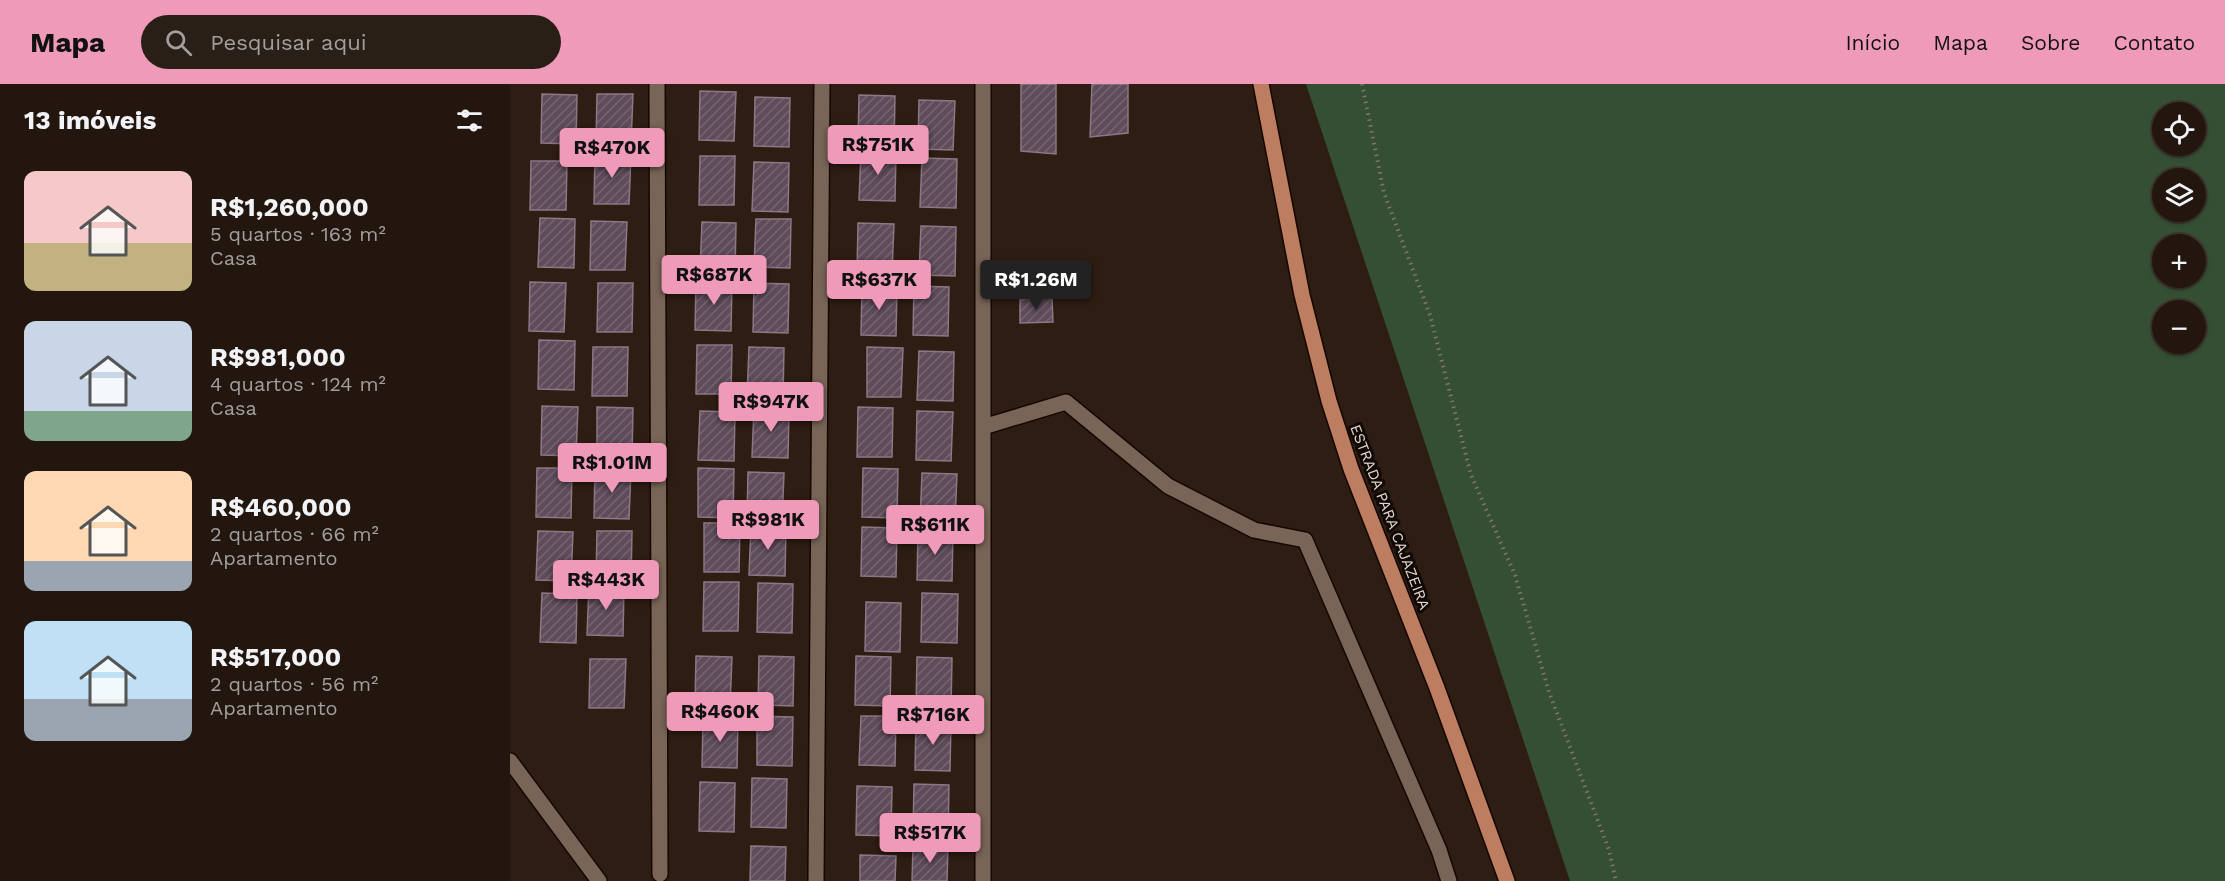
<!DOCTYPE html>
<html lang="pt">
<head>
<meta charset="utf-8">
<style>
  :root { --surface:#22160e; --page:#2a1f17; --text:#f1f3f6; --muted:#a29f9e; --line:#3f352e; --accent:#ef9ab9 }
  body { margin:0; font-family:"Work Sans",sans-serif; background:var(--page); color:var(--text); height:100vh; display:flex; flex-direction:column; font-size:22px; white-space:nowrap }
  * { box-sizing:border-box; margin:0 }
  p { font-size:20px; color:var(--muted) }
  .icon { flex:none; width:33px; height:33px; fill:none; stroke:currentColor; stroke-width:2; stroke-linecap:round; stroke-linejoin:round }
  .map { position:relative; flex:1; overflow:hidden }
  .drawer { display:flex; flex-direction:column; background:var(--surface); width:510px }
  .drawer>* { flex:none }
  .tools { position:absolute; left:1642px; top:18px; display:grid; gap:12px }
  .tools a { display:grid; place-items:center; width:54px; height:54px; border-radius:50%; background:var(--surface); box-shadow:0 2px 4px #0004,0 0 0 2px var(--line); font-size:30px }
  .price { position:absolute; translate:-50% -51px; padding:0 14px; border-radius:6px; background:var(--accent); color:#111; font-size:20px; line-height:39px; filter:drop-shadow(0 2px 3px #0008) }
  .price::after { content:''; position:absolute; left:50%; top:36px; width:18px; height:14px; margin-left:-9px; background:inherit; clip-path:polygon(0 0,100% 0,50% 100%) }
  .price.active { background:#222; color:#fff }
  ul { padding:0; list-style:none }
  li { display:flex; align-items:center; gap:18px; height:150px; padding:0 24px }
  li span { display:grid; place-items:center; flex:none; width:168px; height:120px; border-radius:12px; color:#555 }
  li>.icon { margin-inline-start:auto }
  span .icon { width:72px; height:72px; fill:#fffc; stroke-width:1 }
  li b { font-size:26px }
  h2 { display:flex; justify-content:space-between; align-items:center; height:72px; padding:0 24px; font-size:26px }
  header { display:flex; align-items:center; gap:36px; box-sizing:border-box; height:84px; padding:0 30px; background:var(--accent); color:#111 }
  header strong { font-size:28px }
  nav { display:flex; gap:33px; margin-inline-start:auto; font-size:21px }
  .search { width:420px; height:54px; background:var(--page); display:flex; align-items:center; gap:15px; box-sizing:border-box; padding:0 21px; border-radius:33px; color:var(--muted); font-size:22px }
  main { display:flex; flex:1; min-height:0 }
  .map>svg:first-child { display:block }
  .grass { fill:#354f34; fill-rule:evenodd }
  .building { fill:url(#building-hatch); stroke:#8b7786; stroke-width:1.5 }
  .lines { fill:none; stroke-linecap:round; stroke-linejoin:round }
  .minor-casing { stroke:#150701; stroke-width:18 }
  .primary-casing { stroke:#150701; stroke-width:18 }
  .path { stroke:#83746b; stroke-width:4; stroke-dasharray:1.5 4.5; stroke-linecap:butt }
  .minor { stroke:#796557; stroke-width:15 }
  .primary { stroke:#bc7d61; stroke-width:15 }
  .labels { text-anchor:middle; stroke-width:6; stroke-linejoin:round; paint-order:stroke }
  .street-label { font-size:15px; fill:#e3d8d0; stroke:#100905 }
</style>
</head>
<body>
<header>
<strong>Mapa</strong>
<div class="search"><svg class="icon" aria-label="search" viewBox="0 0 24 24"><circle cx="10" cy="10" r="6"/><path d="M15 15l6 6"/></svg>Pesquisar aqui</div>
<nav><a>Início</a><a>Mapa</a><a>Sobre</a><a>Contato</a></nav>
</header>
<main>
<section class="drawer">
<h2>13 imóveis<svg class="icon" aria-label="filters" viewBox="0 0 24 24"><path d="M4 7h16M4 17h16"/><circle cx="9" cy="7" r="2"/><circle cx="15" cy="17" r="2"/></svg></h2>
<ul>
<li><span style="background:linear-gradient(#f6c9c9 60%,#c2b280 0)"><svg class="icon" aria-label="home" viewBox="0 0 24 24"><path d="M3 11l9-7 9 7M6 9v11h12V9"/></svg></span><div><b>R$1,260,000</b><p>5 quartos · 163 m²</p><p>Casa</p></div></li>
<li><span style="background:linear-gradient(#c9d6e8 75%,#7fa58c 0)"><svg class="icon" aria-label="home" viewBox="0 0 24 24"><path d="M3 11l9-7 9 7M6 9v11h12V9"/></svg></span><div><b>R$981,000</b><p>4 quartos · 124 m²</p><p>Casa</p></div></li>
<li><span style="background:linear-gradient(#ffd9b3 75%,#9aa5b1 0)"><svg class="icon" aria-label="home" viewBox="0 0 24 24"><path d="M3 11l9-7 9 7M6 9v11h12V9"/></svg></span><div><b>R$460,000</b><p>2 quartos · 66 m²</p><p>Apartamento</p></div></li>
<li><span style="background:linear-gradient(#bfe0f5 65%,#9aa5b1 0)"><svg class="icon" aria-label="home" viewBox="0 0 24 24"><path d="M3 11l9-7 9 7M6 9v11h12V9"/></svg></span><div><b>R$517,000</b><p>2 quartos · 56 m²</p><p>Apartamento</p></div></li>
</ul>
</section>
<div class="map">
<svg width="1715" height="797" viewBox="0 0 1715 797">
  <defs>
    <pattern id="building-hatch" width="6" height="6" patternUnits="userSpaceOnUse" patternTransform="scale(1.5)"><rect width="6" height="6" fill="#5f4c5a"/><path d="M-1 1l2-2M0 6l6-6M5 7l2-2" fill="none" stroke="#766571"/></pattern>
  </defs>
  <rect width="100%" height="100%" fill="#2e1d12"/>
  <path class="grass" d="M796 0H1715V797H1060ZM1653 28H1686V62H1653ZM1653 94H1686V128H1653ZM1653 160H1686V194H1653ZM1653 226H1686V260H1653Z"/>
  <path class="building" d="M511 0H546V70L511 67Z
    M582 0H618V49L580 53Z
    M190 7 226 8 224 57 189 56Z
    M32 10 67 11 66 60 31 59Z
    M87 10H123L121 60 86 59Z
    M349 11 385 12 384 61 348 60Z
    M245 13 280 14 279 63 244 62Z
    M409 16 445 17 443 66 408 65Z
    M351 67 386 68 385 117 349 116Z
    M85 70 121 71 119 120H84Z
    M190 72H225L224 121H189Z
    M412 74 447 75 446 124 410 123Z
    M21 77H57L56 126H20Z
    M244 78 279 79 278 128 242 127Z
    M30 134 65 135 64 184 28 183Z
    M246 135H281L280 184 244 183Z
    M81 137 117 138 115 186H80Z
    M192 138 226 139 225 188 190 187Z
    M348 139 384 140 382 189 347 188Z
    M411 142 446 143 445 192 409 191Z
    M186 197 222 198 221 247 185 246Z
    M20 198 56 199 54 248 19 247Z
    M88 199H123L122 248H87Z
    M244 199 279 200 278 249 243 248Z
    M352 202 387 203 386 252 351 251Z
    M404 202 439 203 438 252 403 251Z
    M542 214 543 238 510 239V215Z
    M29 256 65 257 64 306 28 305Z
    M187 261H222L221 310H186Z
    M83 263H118L117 312H82Z
    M239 263 274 264 273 313 237 312Z
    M357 263 393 264 391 313H357Z
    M409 267 444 268 443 317 407 316Z
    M32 322 68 323 66 372 31 371Z
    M87 323 123 324 122 373 87 372Z
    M348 323 383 324 382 373H347Z
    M244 324 279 325 278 374 242 373Z
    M190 327 225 328 224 377 188 376Z
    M407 327 443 328 441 377 406 376Z
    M27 384H62L61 434 26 433Z
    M188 384 224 385 223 434 188 433Z
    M353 384 388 385 387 434 352 433Z
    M85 385 121 386 119 435 84 434Z
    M238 388 274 389 272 438 237 437Z
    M412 389 447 390 445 438H410Z
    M194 439H230L229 488H194Z
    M241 442 276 443 275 492 239 491Z
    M352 443 387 444 386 493 351 492Z
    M28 447 63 448 61 497 26 496Z
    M87 447H122L121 496H86Z
    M408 447 443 448 442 497 407 496Z
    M194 498H229L228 547H193Z
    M248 499 283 500 282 549 247 548Z
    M79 502 114 503 113 552 77 551Z
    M32 509 67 510 66 559 30 558Z
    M412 509 448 510 447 559 411 558Z
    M356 518 391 519 390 568 355 567Z
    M186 572 222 573 220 622 185 621Z
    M249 572 284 573 283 622 248 621Z
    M346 572 381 573 380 622 345 621Z
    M407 573 442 574 441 623 406 622Z
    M80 575H116L114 624H79Z
    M247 632 283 633 282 682 247 681Z
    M351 632H386L385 682 349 681Z
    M193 634 228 635 227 684 192 683Z
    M406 637H441L440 687 405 686Z
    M242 694 277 695 276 744 241 743Z
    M190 698 225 699 224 748 189 747Z
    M404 700 439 701 438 750 403 749Z
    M347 702 382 703 381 752 346 751Z
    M241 762 276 763 275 797H240Z
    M403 763H438L437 797H402Z
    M350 771 386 772 385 797H350Z"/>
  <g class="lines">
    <g class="minor-casing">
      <path id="minor" d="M147 0 150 790
        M473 0V797
        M473 343 556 318 658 402 744 446 795 456 929 766 939 797
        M0 677 89 797
        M306 797 312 0"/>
    </g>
    <g class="primary-casing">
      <path id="primary" d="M751 0 792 211 819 317 841 385 927 604 997 797"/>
    </g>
    <path class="path" d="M852 0 874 109 920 231 961 391 1005 491 1039 608 1099 766 1106 797"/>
    <use href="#minor" class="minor"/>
    <use href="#primary" class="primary"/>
  </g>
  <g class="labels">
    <g class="street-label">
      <text transform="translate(880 433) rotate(69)" y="5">ESTRADA PARA CAJAZEIRA</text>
    </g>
  </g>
</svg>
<div class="tools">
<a><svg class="icon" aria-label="locate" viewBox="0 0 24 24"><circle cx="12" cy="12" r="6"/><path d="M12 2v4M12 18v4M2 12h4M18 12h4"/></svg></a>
<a><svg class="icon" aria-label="layers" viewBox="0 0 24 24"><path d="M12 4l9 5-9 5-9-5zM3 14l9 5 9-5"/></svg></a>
<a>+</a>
<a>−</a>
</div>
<b class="price" style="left:368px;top:92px">R$751K</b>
<b class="price" style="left:102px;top:95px">R$470K</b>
<b class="price" style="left:204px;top:222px">R$687K</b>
<b class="price" style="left:369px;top:227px">R$637K</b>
<b class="price active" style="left:526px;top:227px">R$1.26M</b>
<b class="price" style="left:261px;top:349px">R$947K</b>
<b class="price" style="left:102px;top:410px">R$1.01M</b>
<b class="price" style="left:258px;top:467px">R$981K</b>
<b class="price" style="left:425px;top:472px">R$611K</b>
<b class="price" style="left:96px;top:527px">R$443K</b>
<b class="price" style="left:210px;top:659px">R$460K</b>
<b class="price" style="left:423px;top:662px">R$716K</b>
<b class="price" style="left:420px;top:780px">R$517K</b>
</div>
</main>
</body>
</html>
